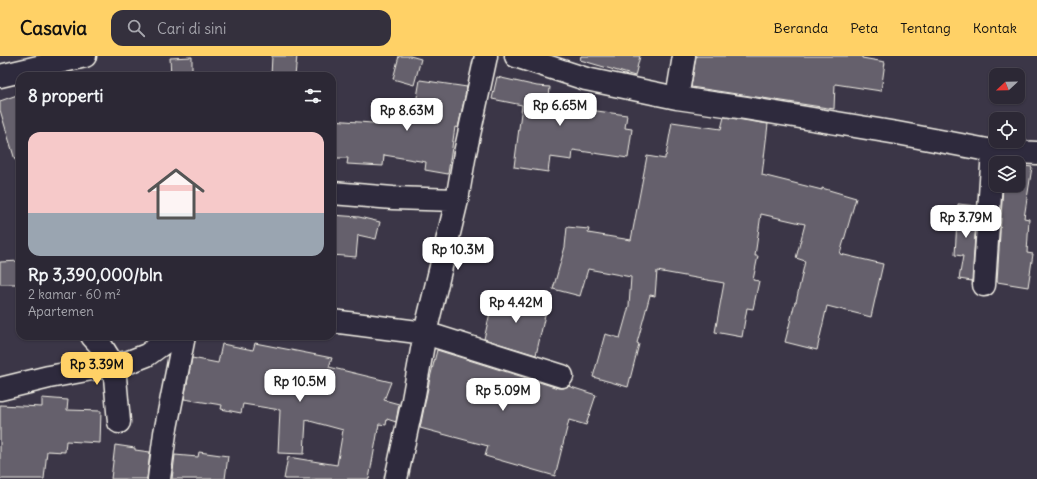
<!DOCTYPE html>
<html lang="id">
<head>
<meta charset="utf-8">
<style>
  :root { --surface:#2c2835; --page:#34303d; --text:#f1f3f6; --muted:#a6a6ad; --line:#484450; --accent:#ffd166 }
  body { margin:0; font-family:Delius,sans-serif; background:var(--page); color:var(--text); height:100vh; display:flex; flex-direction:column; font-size:15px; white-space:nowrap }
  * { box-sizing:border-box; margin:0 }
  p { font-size:13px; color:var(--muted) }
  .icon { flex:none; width:22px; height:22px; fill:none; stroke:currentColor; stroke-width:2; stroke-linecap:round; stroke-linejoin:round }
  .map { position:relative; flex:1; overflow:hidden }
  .details { position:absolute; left:16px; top:16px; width:320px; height:268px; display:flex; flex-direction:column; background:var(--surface); border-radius:12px; box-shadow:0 1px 3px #0004,0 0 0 1px var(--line) }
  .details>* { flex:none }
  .needle { width:26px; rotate:248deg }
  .buttons { position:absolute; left:989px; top:12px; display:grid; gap:8px }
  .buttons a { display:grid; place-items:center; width:36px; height:36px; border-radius:8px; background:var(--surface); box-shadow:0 1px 3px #0004,0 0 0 1px var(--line); font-size:20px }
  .price { position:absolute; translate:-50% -34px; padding:0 9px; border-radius:8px; background:#fff; color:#222; font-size:13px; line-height:26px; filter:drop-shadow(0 1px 2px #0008) }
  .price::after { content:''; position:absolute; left:50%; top:24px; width:12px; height:9px; margin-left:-6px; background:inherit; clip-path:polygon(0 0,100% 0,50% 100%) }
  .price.current { background:var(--accent); color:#111 }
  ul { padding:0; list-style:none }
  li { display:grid; align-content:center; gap:8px; height:212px; padding:0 12px }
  li span { display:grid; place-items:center; height:124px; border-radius:12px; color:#555 }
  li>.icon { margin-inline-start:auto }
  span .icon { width:72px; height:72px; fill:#fffc; stroke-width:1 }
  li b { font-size:17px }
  h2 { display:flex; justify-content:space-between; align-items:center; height:48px; padding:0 12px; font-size:17px }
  header { display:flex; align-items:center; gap:24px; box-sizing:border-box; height:56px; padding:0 20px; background:var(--accent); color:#111 }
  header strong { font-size:19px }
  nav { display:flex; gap:22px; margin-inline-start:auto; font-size:14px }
  .search { width:280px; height:36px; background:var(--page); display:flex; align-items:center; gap:10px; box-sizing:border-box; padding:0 14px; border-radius:12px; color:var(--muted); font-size:15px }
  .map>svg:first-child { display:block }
  .building { fill:#65616c; stroke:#f4f1e8 }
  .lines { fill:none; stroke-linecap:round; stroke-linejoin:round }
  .minor-casing { stroke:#f4f1e8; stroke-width:25 }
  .minor { stroke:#2f2a3d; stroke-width:22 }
</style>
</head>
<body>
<header>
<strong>Casavia</strong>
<div class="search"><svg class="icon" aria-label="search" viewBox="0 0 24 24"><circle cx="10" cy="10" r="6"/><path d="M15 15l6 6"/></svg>Cari di sini</div>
<nav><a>Beranda</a><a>Peta</a><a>Tentang</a><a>Kontak</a></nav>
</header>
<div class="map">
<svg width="1037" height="423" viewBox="0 0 1037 423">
  <rect width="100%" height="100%" fill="#3b3647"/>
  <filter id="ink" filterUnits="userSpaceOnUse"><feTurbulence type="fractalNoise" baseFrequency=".025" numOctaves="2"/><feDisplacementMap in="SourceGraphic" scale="8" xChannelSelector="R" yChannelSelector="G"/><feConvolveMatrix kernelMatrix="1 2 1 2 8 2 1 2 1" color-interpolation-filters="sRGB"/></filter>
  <g filter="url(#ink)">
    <path class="building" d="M272 0H297L295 20H271Z
      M399 0H410L421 3 414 29 393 23Z
      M581 0H640L635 20 580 4Z
      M696 0H862V2L885 6 881 35 835 28 834 53 691 31Z
      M192 1V20H171L170 2Z
      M497 21 537 30 550 31 549 42 574 44V52L627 59 625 72 632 73 628 102 573 94 572 104 550 101 548 116 514 111 522 49 492 43Z
      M420 24 467 31 458 72 455 71 448 118 425 114 426 106 384 99 383 110 347 108 348 102H332V64L385 68V66L412 70Z
      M20 38V104H15L0 54V45Z
      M724 61 768 68 762 119 822 134V132L856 142 840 198 883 208 871 261 827 250 817 294 785 286 795 246H796L805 205 796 202 805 168 761 158 755 200H758L753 224 759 225 753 253 747 252 742 281 715 276 724 227 657 215 655 240 650 239 637 287 639 288 628 331 593 321 605 278 620 282 629 250 631 221 588 213 580 240 553 233 565 191 567 171 589 173 588 177 631 184 647 100 665 103V100H666L672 66 721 73Z
      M1018 109 1032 111 1024 162 1029 163 1027 197 1033 198 1028 231 997 226 1003 129H1018Z
      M958 148 977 150 972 225 959 223 963 200 955 199Z
      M332 159 359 161 380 166 376 183 358 179 356 201 332 199Z
      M20 205V228H0V206Z
      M494 239 547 250 536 299 484 283Z
      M255 287 332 302 329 311 391 326 384 344 399 348 396 366 387 363 386 369 379 368 369 423H284L288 401 337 409 343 374 306 364 304 398 278 397 280 354 243 348 241 357 221 353 222 349 184 343 192 302 218 307 222 288 253 294Z
      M437 294 558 332H564L568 330 596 339 586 369 569 364 555 420 485 400 488 390 420 372 430 322Z
      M42 342 68 344 67 354 101 355 100 387 66 385 65 396 47 395 44 423H0V349L42 351Z
      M115 389 135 392V394L150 396 147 423H111Z
      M199 396 228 400 225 423H172L175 399 198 401Z"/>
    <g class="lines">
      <g class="minor-casing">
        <path id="minor" d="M516 0 586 23 677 42 746 52 897 77 993 95 1037 97
          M0 20 85 0
          M677 42 684 0
          M332 137 393 142 457 144
          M984 229 993 95
          M332 265 425 277 562 320
          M92 280 102 291 114 310 119 366
          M0 333 49 321 129 306 147 299 173 280
          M159 423 165 377 184 280
          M396 423 413 344 425 277 457 144 465 97 486 0"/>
      </g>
      <use href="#minor" class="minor"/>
    </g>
  </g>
</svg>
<div class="buttons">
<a><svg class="needle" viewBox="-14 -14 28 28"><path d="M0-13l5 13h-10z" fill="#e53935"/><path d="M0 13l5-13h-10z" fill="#a6a6ad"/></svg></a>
<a><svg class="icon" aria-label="locate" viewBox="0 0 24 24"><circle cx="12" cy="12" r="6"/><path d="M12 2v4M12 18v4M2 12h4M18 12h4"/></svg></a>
<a><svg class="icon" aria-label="layers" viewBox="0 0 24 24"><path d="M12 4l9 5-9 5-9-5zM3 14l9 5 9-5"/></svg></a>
</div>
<b class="price" style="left:560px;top:71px">Rp 6.65M</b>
<b class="price" style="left:407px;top:76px">Rp 8.63M</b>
<b class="price" style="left:966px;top:183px">Rp 3.79M</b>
<b class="price" style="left:458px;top:215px">Rp 10.3M</b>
<b class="price" style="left:516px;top:268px">Rp 4.42M</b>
<b class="price current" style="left:97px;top:330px">Rp 3.39M</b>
<b class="price" style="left:300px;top:347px">Rp 10.5M</b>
<b class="price" style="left:503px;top:356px">Rp 5.09M</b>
<section class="details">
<h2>8 properti<svg class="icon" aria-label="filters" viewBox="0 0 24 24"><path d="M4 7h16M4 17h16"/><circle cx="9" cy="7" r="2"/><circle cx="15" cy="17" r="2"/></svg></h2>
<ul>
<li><span style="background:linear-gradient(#f6c9c9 65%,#9aa5b1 0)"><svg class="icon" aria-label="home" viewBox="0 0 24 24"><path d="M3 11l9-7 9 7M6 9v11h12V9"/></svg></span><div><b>Rp 3,390,000/bln</b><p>2 kamar · 60 m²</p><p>Apartemen</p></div></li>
</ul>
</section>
</div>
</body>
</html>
